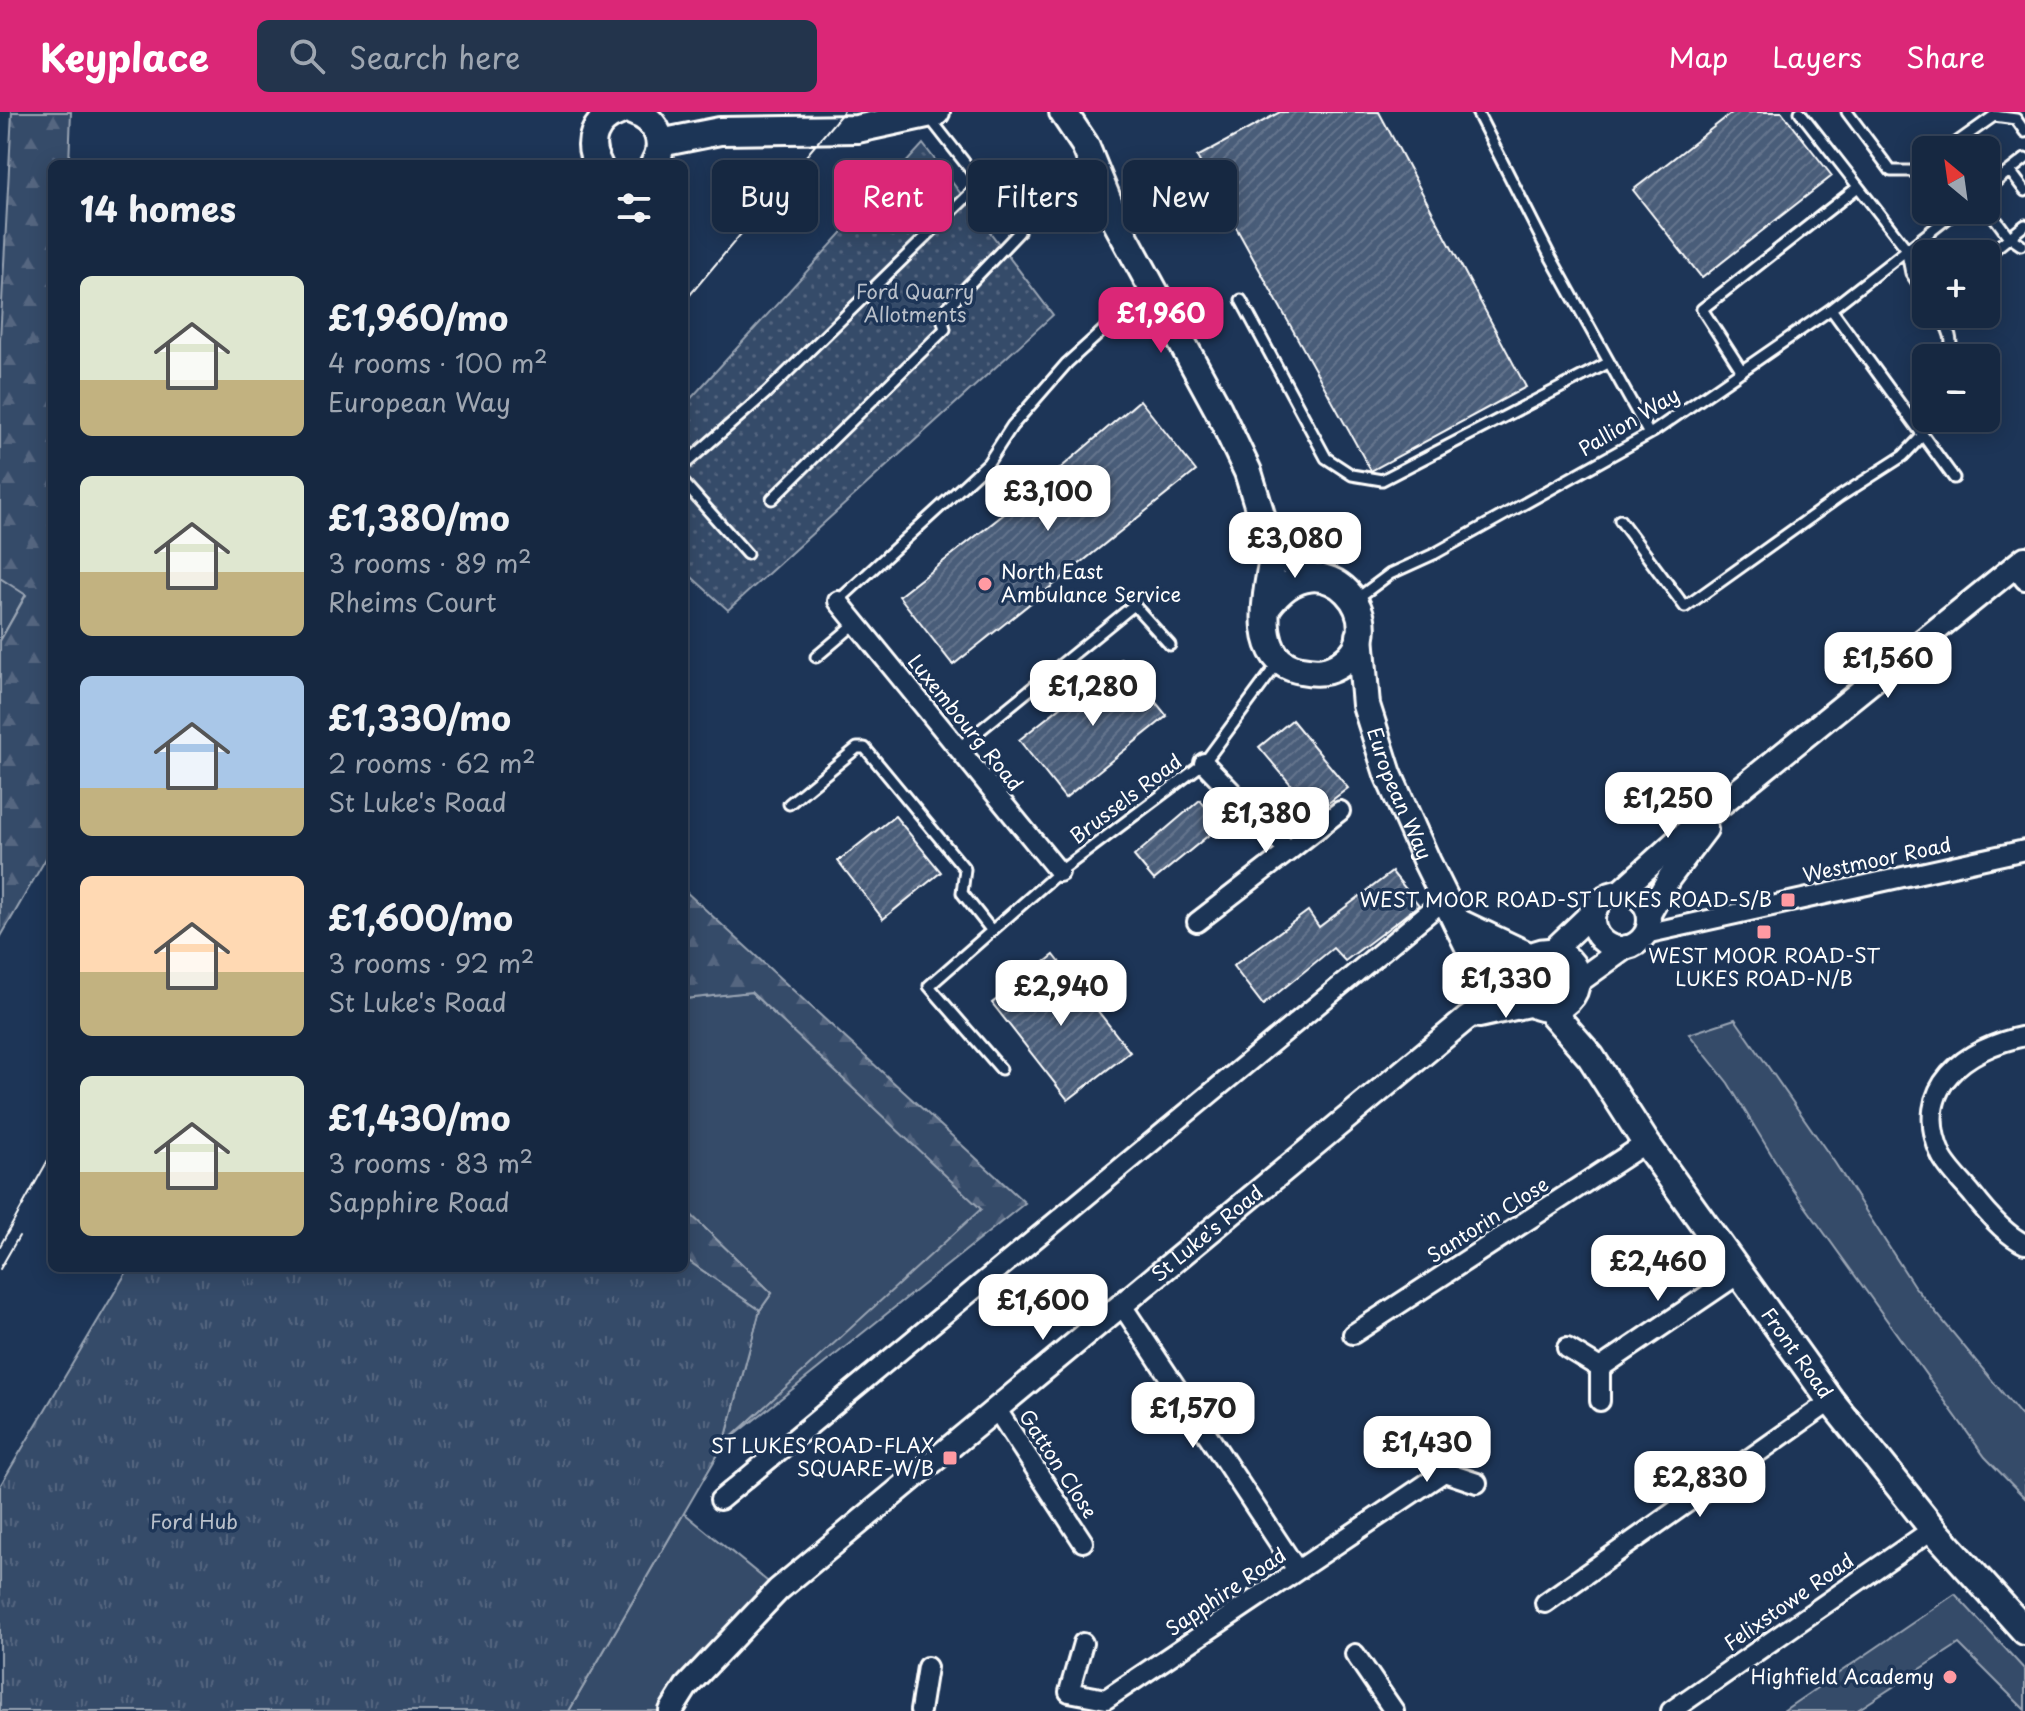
<!DOCTYPE html>
<html lang="en">
<head>
<meta charset="utf-8">
<style>
  :root { --surface:#162841; --page:#23344c; --text:#f1f3f6; --muted:#9ea6b1; --line:#35445a; --accent:#db2777 }
  body { margin:0; font-family:"Playpen Sans",sans-serif; background:var(--page); color:var(--text); height:100vh; display:flex; flex-direction:column; font-size:30px; white-space:nowrap }
  * { box-sizing:border-box; margin:0 }
  p { font-size:26px; color:var(--muted) }
  .icon { flex:none; width:44px; height:44px; fill:none; stroke:currentColor; stroke-width:2; stroke-linecap:round; stroke-linejoin:round }
  .map { position:relative; flex:1; overflow:hidden }
  .sheet { position:absolute; left:48px; top:48px; width:640px; height:1112px; display:flex; flex-direction:column; background:var(--surface); border-radius:12px; box-shadow:0 4px 20px #0003,0 0 0 2px var(--line) }
  .sheet>* { flex:none }
  .guide { position:absolute; left:712px; top:48px; width:760px; height:72px; display:flex; gap:16px }
  .needle { width:52px; rotate:331deg }
  .buttons { position:absolute; left:1912px; top:24px; display:grid; gap:16px }
  .buttons a { display:grid; place-items:center; width:88px; height:88px; border-radius:12px; background:var(--surface); box-shadow:0 4px 20px #0003,0 0 0 2px var(--line); font-size:40px }
  .price { position:absolute; translate:-50% -68px; padding:0 18px; border-radius:16px; background:#fff; color:#222; font-size:26px; line-height:52px; filter:drop-shadow(0 2px 4px #0008) }
  .price::after { content:''; position:absolute; left:50%; top:48px; width:24px; height:18px; margin-left:-12px; background:inherit; clip-path:polygon(0 0,100% 0,50% 100%) }
  .price.on { background:var(--accent); color:#fff }
  ul { padding:0; list-style:none }
  li { display:flex; align-items:center; gap:24px; height:200px; padding:0 32px }
  li span { display:grid; place-items:center; flex:none; width:224px; height:160px; border-radius:12px; color:#555 }
  li>.icon { margin-inline-start:auto }
  span .icon { width:96px; height:96px; fill:#fffc; stroke-width:1 }
  li b { font-size:34px }
  h2 { display:flex; justify-content:space-between; align-items:center; height:96px; padding:0 32px; font-size:34px }
  .chip { padding:0 28px; border-radius:12px; background:var(--surface); box-shadow:0 4px 20px #0003,0 0 0 2px var(--line); font-size:28px; line-height:72px }
  .chip.on { background:var(--accent); color:#fff }
  header { display:flex; align-items:center; gap:48px; box-sizing:border-box; height:112px; padding:0 40px; background:var(--accent); color:#fff }
  header strong { font-size:38px }
  nav { display:flex; gap:44px; margin-inline-start:auto; font-size:28px }
  .search { width:560px; height:72px; background:var(--page); display:flex; align-items:center; gap:20px; box-sizing:border-box; padding:0 28px; border-radius:12px; color:var(--muted); font-size:30px }
  .map>svg:first-child { display:block }
  .grass { fill:#364b69; stroke:#9aa5b4; stroke-width:2 }
  .forest { fill:url(#forest-firs); stroke:#9aa5b4; stroke-width:2 }
  .park { fill:url(#park-tufts); stroke:#9aa5b4; stroke-width:2 }
  .garden { fill:url(#garden-dots); stroke:#9aa5b4; stroke-width:2 }
  .building { fill:url(#building-hatch); stroke:#fff; stroke-width:2 }
  .lines { fill:none; stroke-linecap:round; stroke-linejoin:round }
  .service-casing { stroke:#fff; stroke-width:15 }
  .minor-casing { stroke:#fff; stroke-width:24 }
  .tertiary-casing { stroke:#fff; stroke-width:28 }
  .secondary-casing { stroke:#fff; stroke-width:32 }
  .service { stroke:#1d3557; stroke-width:9 }
  .minor { stroke:#1d3557; stroke-width:18 }
  .tertiary { stroke:#1d3557; stroke-width:22 }
  .secondary { stroke:#1d3557; stroke-width:26 }
  .tram { stroke:#fff; stroke-width:2 }
  .poi-dot { fill:#ff9aa2; stroke:#1d3557; stroke-width:3 }
  .labels { text-anchor:middle; stroke-width:7; stroke-linejoin:round; paint-order:stroke }
  .park-label { font-size:20px; fill:#b9c0ca; stroke:#1d3557 }
  .street-label { font-size:20px; fill:#fff; stroke:#1d3557 }
  .poi-label { font-size:20px; fill:#fff; stroke:#1d3557; text-anchor:end }
</style>
</head>
<body>
<header>
<strong>Keyplace</strong>
<div class="search"><svg class="icon" aria-label="search" viewBox="0 0 24 24"><circle cx="10" cy="10" r="6"/><path d="M15 15l6 6"/></svg>Search here</div>
<nav><a>Map</a><a>Layers</a><a>Share</a></nav>
</header>
<div class="map">
<svg width="2025" height="1599" viewBox="0 0 2025 1599">
  <defs>
    <pattern id="forest-firs" width="22" height="20" patternUnits="userSpaceOnUse" patternTransform="scale(2)"><rect width="22" height="20" fill="#364b69"/><path d="M5 1l3.5 6h-7zM16 11l3.5 6h-7z" fill="#546680"/></pattern>
    <pattern id="park-tufts" width="24" height="20" patternUnits="userSpaceOnUse" patternTransform="scale(2)"><rect width="24" height="20" fill="#364b69"/><path d="M3 7l-1-3M5 7V3M7 7l1-3M15 17l-1-3M17 17v-4M19 17l1-3" fill="none" stroke="#546680"/></pattern>
    <pattern id="garden-dots" width="8" height="8" patternUnits="userSpaceOnUse" patternTransform="scale(2)"><rect width="8" height="8" fill="#364b69"/><path d="M2 2h.1M6 6h.1" fill="none" stroke="#546680" stroke-width="1.8" stroke-linecap="round"/></pattern>
    <pattern id="building-hatch" width="6" height="6" patternUnits="userSpaceOnUse" patternTransform="scale(2)"><rect width="6" height="6" fill="#4a5d79"/><path d="M-1 1l2-2M0 6l6-6M5 7l2-2" fill="none" stroke="#65758d"/></pattern>
  </defs>
  <rect width="100%" height="100%" fill="#1d3557"/>
  <filter id="ink" filterUnits="userSpaceOnUse"><feTurbulence type="fractalNoise" baseFrequency=".0125" numOctaves="2"/><feDisplacementMap in="SourceGraphic" scale="16" xChannelSelector="R" yChannelSelector="G"/><feConvolveMatrix kernelMatrix="1 2 1 2 8 2 1 2 1" color-interpolation-filters="sRGB"/></filter>
  <g filter="url(#ink)">
    <path class="grass" d="M0 466 26 482 0 529Z
      M751 880 982 1097 724 1332 760 1198 772 1181 684 1096V887Z
      M1735 907 1835 1051 1914 1174 2025 1308V1386L1985 1345 1790 1073 1728 971 1689 922Z
      M684 1401 778 1478 671 1599H569Z
      M1955 1482 2025 1558V1598L1959 1532 1856 1599H1783Z"/>
    <path class="forest" d="M12 0H71L69 52H52V736L0 826V529L26 483 0 466V228Z
      M684 778 1025 1091 724 1332 981 1097 751 880 684 887Z
      M684 1096 772 1181 760 1198 684 1146Z"/>
    <path class="park" d="M684 1146 760 1198 724 1332 569 1599H0V1374L129 1156H684Z"/>
    <path class="garden" d="M923 32 1053 203 728 498 684 458V294Z"/>
    <path class="building" d="M1280 0H1379L1526 275 1371 359 1197 45Z
      M1733 0H1782L1832 64 1702 166 1633 78Z
      M1140 288 1196 359 953 553 899 484 1035 378Z
      M1121 547 1167 604 1065 686 1019 628Z
      M1292 608 1348 676 1315 701 1259 635Z
      M1200 688 1221 713 1154 768 1134 744Z
      M895 704 941 760 883 807 838 749Z
      M1392 760 1419 793 1345 849 1333 836 1263 893 1233 854 1308 799 1319 815Z
      M1054 843 1130 940 1068 988 992 891Z"/>
    <g class="lines">
      <g class="service-casing">
        <path id="service" d="M1477 0 1549 142 1649 322
          M1800 0 1906 136 1911 161 1926 183
          M1847 0 1891 59H1917L1926 53
          M1946 38 1994 4 2016 7 2025 20
          M2010 59 2025 79
          M1986 77 2025 47
          M1986 94 2009 125 2021 133
          M1986 144 2025 113
          M1241 188 1326 346 1352 363 1382 368 1608 251
          M1831 197 1954 366
          M1939 202C1949 217 1955 229 1948 246
          M1742 259 1702 197 1858 75
          M684 353 766 281 981 71
          M684 371 747 442
          M772 387 945 217 941 202 1019 120 929 5
          M1620 408 1685 495 1839 385 1903 344 1923 323
          M1355 488 1390 462 1434 442 1653 320 1831 197 1958 98
          M838 489 988 351 1012 314 1067 251 1150 176
          M816 545 856 511
          M957 637 1134 493 1170 533
          M789 692 857 636H865L965 757 962 781 992 819
          M1001 957 929 874 1059 760 1204 651 1278 551"/>
      </g>
      <g class="minor-casing">
        <path id="minor" d="M2014 454 2025 468
          M838 489 1059 760
          M1204 651 1289 739 1340 699
          M1197 810 1289 739
          M1645 822 2025 738
          M2025 924C1966 936 1911 975 1941 1043 1947 1056 1962 1070 1972 1082 1985 1099 2005 1123 2025 1132
          M1123 1195 1297 1458
          M1353 1222 1646 1031
          M1567 1236 1600 1256V1289
          M1600 1256 1740 1161
          M997 1298 1083 1430
          M1440 1323 1444 1360 1477 1371
          M720 1388 1445 787
          M1545 1491 1831 1289
          M1083 1531 1069 1580 1106 1587 1444 1360
          M1355 1542 1394 1599
          M920 1599 927 1555
          M1671 1599 1933 1417"/>
      </g>
      <g class="tertiary-casing">
        <g id="tertiary">
          <path d="M1620 780 1683 723 2025 446"/>
          <circle cx="1621" cy="808" r="28"/>
          <path d="M1649 802 1669 766 1706 717"/>
          <path d="M1551 840 1596 797"/>
          <path d="M1576 871 1626 835"/>
          <path d="M1479 904 1533 892"/>
          <path id="s1" d="M671 1599 686 1575 778 1478 1466 907 1520 871"/>
        </g>
      </g>
      <g class="secondary-casing">
        <g id="secondary">
          <path d="M634 0C657 8 667 31 654 52"/>
          <path d="M1063 0 1085 33 1116 109 1218 297 1248 360 1265 416 1275 436 1311 465"/>
          <path d="M660 31 720 19 857 17 936 0"/>
          <path d="M598 52C585 31 595 8 618 0"/>
          <path d="M1268 494C1323 418 1398 513 1342 551 1329 561 1316 561 1301 558 1247 549 1269 473 1275 436"/>
          <path id="s2" d="M1360 524 1366 593 1388 662 1427 750 1473 843 1501 864 1520 865"/>
          <path d="M1457 810 1531 845"/>
          <circle cx="1548" cy="868" r="28"/>
          <path id="s3" d="M1548 896 1591 945 1646 1031 1831 1289 1933 1417 2025 1519"/>
        </g>
      </g>
      <use href="#service" class="service"/>
      <use href="#minor" class="minor"/>
      <use href="#tertiary" class="tertiary"/>
      <use href="#secondary" class="secondary"/>
      <path class="tram" d="M684 190 843 0
        M0 1134 52 1041
        M0 1157 19 1124"/>
    </g>
  </g>
  <g class="poi-dot">
    <circle cx="985" cy="472" r="8"/>
    <rect x="1780" y="780" width="16" height="16" rx="4"/>
    <rect x="1756" y="812" width="16" height="16" rx="4"/>
    <rect x="942" y="1338" width="16" height="16" rx="4"/>
    <circle cx="1950" cy="1565" r="8"/>
  </g>
  <g class="labels">
    <g class="park-label">
      <text x="915" y="187">Ford Quarry<tspan x="915" dy="23">Allotments</tspan></text>
      <text x="194" y="1417">Ford Hub</text>
    </g>
    <g class="street-label">
      <text transform="translate(1629 310) rotate(-31)" y="7">Pallion Way</text>
      <text transform="translate(965 611) rotate(51)" y="7">Luxembourg Road</text>
      <text dy="7" stroke="none"><textPath href="#s2" startOffset="164">European Way</textPath></text>
      <text transform="translate(1126 687) rotate(-37)" y="7">Brussels Road</text>
      <text transform="translate(1877 748) rotate(-12)" y="7">Westmoor Road</text>
      <text transform="translate(1488 1108) rotate(-33)" y="7">Santorin Close</text>
      <text dy="7" stroke="none"><textPath href="#s1" startOffset="720">St Luke's Road</textPath></text>
      <text dy="7" stroke="none"><textPath href="#s3" startOffset="426">Front Road</textPath></text>
      <text transform="translate(1058 1352) rotate(57)" y="7">Gatton Close</text>
      <text transform="translate(1226 1480) rotate(-34)" y="7">Sapphire Road</text>
      <text transform="translate(1789 1490) rotate(-35)" y="7">Felixstowe Road</text>
    </g>
    <g class="poi-label">
      <text x="1001" y="467" text-anchor="start">North East<tspan x="1001" dy="23">Ambulance Service</tspan></text>
      <text x="1772" y="795">WEST MOOR ROAD-ST LUKES ROAD-S/B</text>
      <text x="1764" y="851" text-anchor="middle">WEST MOOR ROAD-ST<tspan x="1764" dy="23">LUKES ROAD-N/B</tspan></text>
      <text x="934" y="1341">ST LUKES ROAD-FLAX<tspan x="934" dy="23">SQUARE-W/B</tspan></text>
      <text x="1934" y="1572">Highfield Academy</text>
    </g>
  </g>
</svg>
<div class="buttons">
<a><svg class="needle" viewBox="-14 -14 28 28"><path d="M0-13l5 13h-10z" fill="#e53935"/><path d="M0 13l5-13h-10z" fill="#9ea6b1"/></svg></a>
<a>+</a>
<a>−</a>
</div>
<b class="price on" style="left:1161px;top:243px">£1,960</b>
<b class="price" style="left:1048px;top:421px">£3,100</b>
<b class="price" style="left:1295px;top:468px">£3,080</b>
<b class="price" style="left:1888px;top:588px">£1,560</b>
<b class="price" style="left:1093px;top:616px">£1,280</b>
<b class="price" style="left:1668px;top:728px">£1,250</b>
<b class="price" style="left:1266px;top:743px">£1,380</b>
<b class="price" style="left:1506px;top:908px">£1,330</b>
<b class="price" style="left:1061px;top:916px">£2,940</b>
<b class="price" style="left:1658px;top:1191px">£2,460</b>
<b class="price" style="left:1043px;top:1230px">£1,600</b>
<b class="price" style="left:1193px;top:1338px">£1,570</b>
<b class="price" style="left:1427px;top:1372px">£1,430</b>
<b class="price" style="left:1700px;top:1407px">£2,830</b>
<div class="guide">
<a class="chip">Buy</a>
<a class="chip on">Rent</a>
<a class="chip">Filters</a>
<a class="chip">New</a>
</div>
<section class="sheet">
<h2>14 homes<svg class="icon" aria-label="filters" viewBox="0 0 24 24"><path d="M4 7h16M4 17h16"/><circle cx="9" cy="7" r="2"/><circle cx="15" cy="17" r="2"/></svg></h2>
<ul>
<li><span style="background:linear-gradient(#dfe7d0 65%,#c2b280 0)"><svg class="icon" aria-label="home" viewBox="0 0 24 24"><path d="M3 11l9-7 9 7M6 9v11h12V9"/></svg></span><div><b>£1,960/mo</b><p>4 rooms · 100 m²</p><p>European Way</p></div></li>
<li><span style="background:linear-gradient(#dfe7d0 60%,#c2b280 0)"><svg class="icon" aria-label="home" viewBox="0 0 24 24"><path d="M3 11l9-7 9 7M6 9v11h12V9"/></svg></span><div><b>£1,380/mo</b><p>3 rooms · 89 m²</p><p>Rheims Court</p></div></li>
<li><span style="background:linear-gradient(#a9c7e8 70%,#c2b280 0)"><svg class="icon" aria-label="home" viewBox="0 0 24 24"><path d="M3 11l9-7 9 7M6 9v11h12V9"/></svg></span><div><b>£1,330/mo</b><p>2 rooms · 62 m²</p><p>St Luke's Road</p></div></li>
<li><span style="background:linear-gradient(#ffd9b3 60%,#c2b280 0)"><svg class="icon" aria-label="home" viewBox="0 0 24 24"><path d="M3 11l9-7 9 7M6 9v11h12V9"/></svg></span><div><b>£1,600/mo</b><p>3 rooms · 92 m²</p><p>St Luke's Road</p></div></li>
<li><span style="background:linear-gradient(#dfe7d0 60%,#c2b280 0)"><svg class="icon" aria-label="home" viewBox="0 0 24 24"><path d="M3 11l9-7 9 7M6 9v11h12V9"/></svg></span><div><b>£1,430/mo</b><p>3 rooms · 83 m²</p><p>Sapphire Road</p></div></li>
</ul>
</section>
</div>
</body>
</html>
